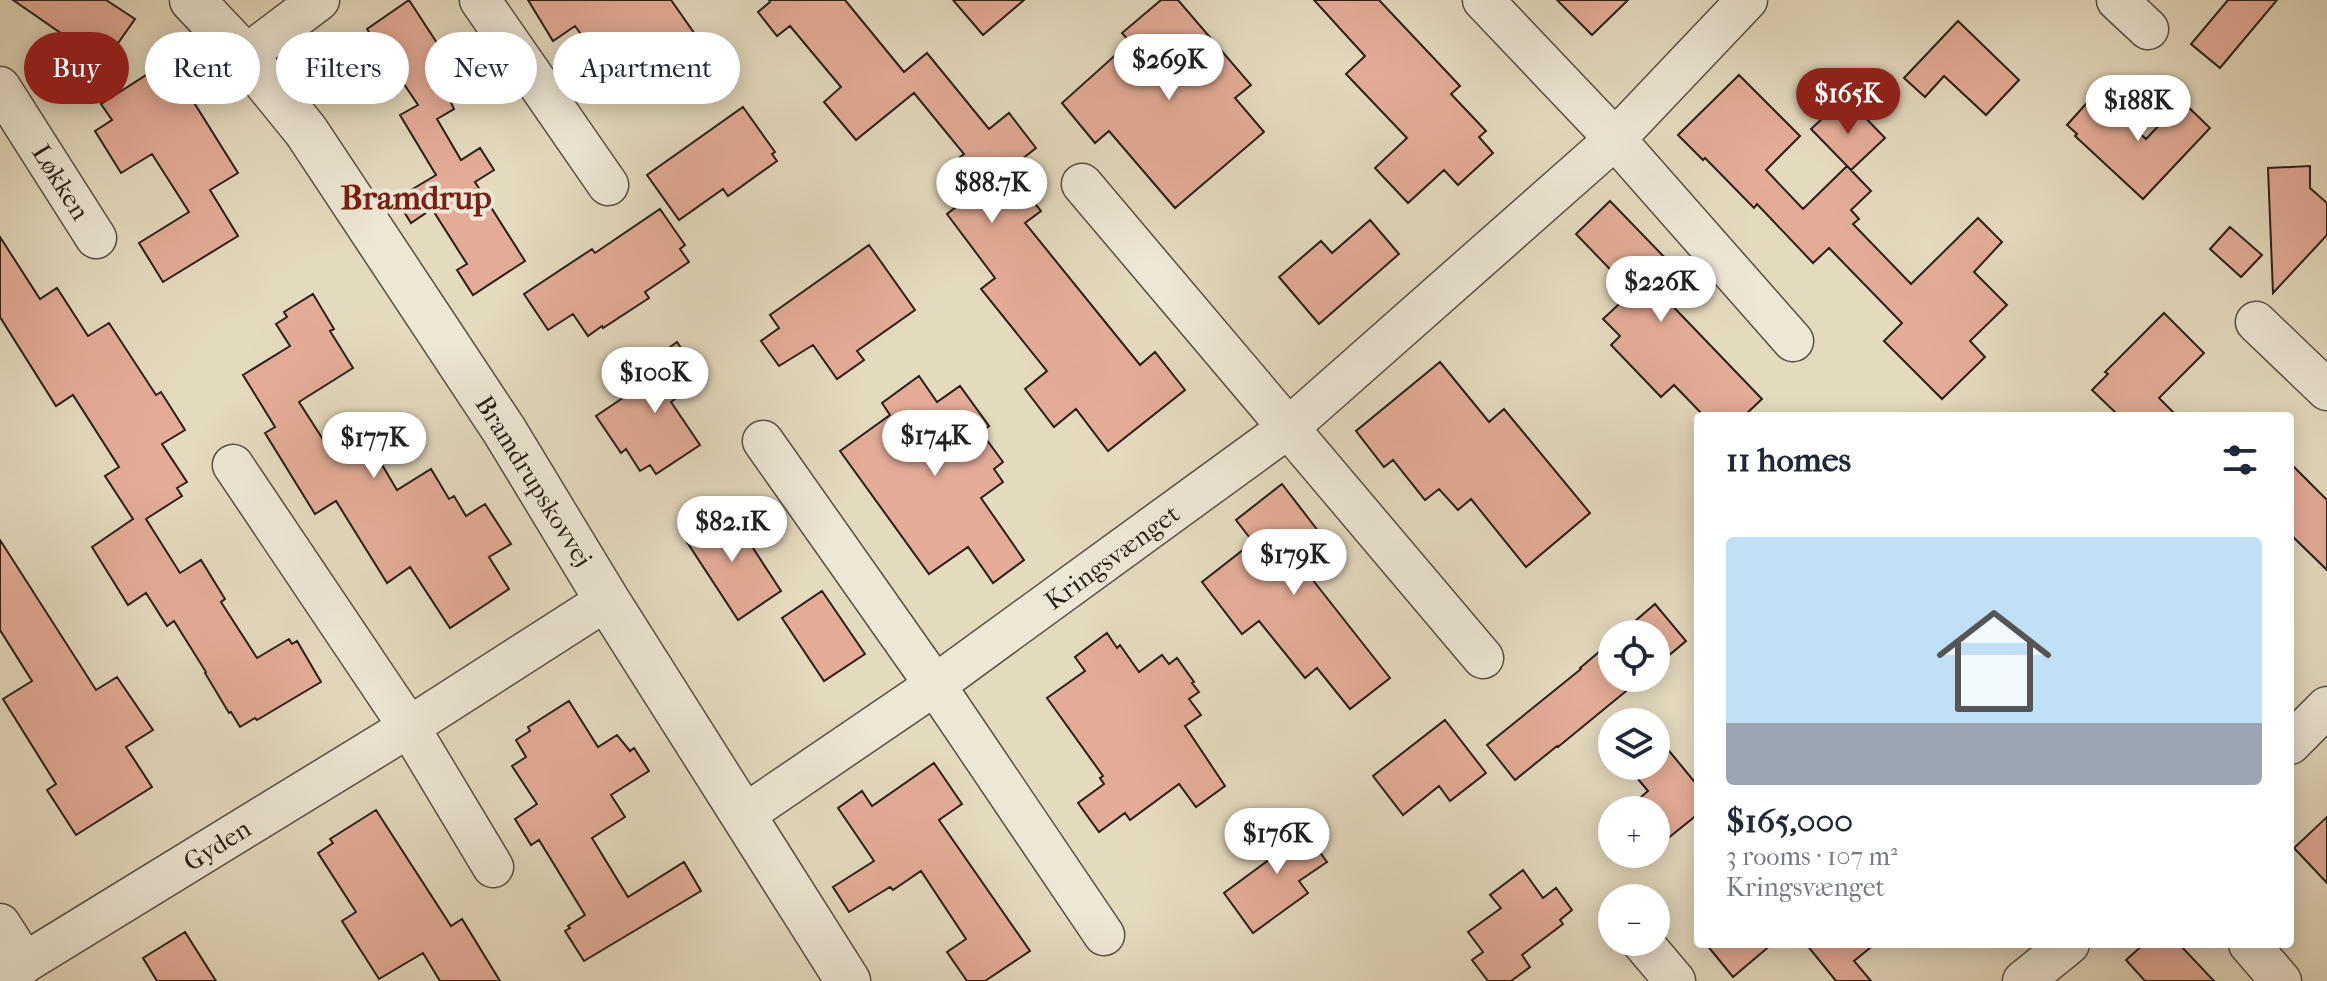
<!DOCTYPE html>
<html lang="en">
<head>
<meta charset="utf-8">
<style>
  :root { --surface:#fff; --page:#f2f2f3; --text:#1f2937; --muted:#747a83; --accent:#8f2418 }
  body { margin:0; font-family:"IM FELL French Canon",serif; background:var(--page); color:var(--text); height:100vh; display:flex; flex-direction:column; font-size:30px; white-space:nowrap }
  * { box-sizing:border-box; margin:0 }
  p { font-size:26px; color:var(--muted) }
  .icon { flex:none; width:44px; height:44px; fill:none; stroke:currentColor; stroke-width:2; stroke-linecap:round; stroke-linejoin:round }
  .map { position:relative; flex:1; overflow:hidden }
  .drawer { position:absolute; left:1694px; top:412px; width:600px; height:536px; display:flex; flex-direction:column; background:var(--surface); border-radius:8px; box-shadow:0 4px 20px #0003 }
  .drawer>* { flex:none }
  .banner { position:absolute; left:24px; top:32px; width:760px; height:72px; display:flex; gap:16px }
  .controls { position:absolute; left:1598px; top:620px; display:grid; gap:16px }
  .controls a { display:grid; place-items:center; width:72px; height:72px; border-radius:50%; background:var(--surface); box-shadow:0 4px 20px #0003; font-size:40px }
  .price { position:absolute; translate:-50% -68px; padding:0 18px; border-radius:28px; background:#fff; color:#222; font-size:26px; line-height:52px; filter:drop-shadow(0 2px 4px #0008) }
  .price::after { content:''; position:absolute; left:50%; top:48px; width:24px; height:18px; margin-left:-12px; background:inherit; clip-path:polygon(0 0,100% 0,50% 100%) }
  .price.active { background:var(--accent); color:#fff }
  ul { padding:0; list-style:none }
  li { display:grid; align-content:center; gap:16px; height:424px; padding:0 32px }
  li span { display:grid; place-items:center; height:248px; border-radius:8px; color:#555 }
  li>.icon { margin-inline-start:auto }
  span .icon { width:144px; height:144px; fill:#fffc; stroke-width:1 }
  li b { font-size:34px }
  h2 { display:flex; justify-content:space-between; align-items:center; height:96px; padding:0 32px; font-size:34px }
  .chip { padding:0 28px; border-radius:36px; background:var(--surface); box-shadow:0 4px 20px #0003; font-size:28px; line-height:72px }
  .chip.active { background:var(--accent); color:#fff }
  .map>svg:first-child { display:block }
  .building { fill:#e4ac97; stroke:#291f18; stroke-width:2 }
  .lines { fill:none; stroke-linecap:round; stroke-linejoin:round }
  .minor-casing { stroke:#584e42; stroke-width:43 }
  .tertiary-casing { stroke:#584e42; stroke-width:47 }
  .minor { stroke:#ede7d5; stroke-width:40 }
  .tertiary { stroke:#ede7d5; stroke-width:44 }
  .labels { text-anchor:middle; stroke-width:8; stroke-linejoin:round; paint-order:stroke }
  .street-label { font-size:26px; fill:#291f18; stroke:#ede7d5 }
  .district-label { font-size:34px; font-weight:bold; fill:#7a1f14; stroke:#ede7d5 }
</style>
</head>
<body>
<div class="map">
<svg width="2327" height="981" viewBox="0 0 2327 981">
  <rect width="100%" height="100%" fill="#e4dabe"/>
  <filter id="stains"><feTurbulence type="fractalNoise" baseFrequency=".0025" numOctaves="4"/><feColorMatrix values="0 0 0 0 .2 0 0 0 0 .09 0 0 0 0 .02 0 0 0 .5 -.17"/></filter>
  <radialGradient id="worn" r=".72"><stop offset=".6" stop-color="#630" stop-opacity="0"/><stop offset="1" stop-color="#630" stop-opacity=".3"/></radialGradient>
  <path class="building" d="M13 0H106L135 19 104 63Z
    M409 0 461 80 445 89 454 109 437 119 461 160 480 148 494 170 475 182 525 261 473 295 457 270 467 264 432 209 411 223 396 199 436 175 400 115 418 105 367 29Z
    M528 0H671L711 57 671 85 657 66 622 91 575 26 553 41Z
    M769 0H845L904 72 927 53 989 129 1009 113 1036 148 1008 170 1041 211 1025 223 1140 365 1155 352 1185 390 1108 451 1076 409 1054 427 1025 389 1047 371 981 289 995 278 947 214 965 200 942 171 964 154 914 93 856 140 824 102 841 87 790 26 777 36 758 12 770 2Z
    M953 0H1024L983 35Z
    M1161 0H1178L1251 85 1235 98 1264 132 1175 208 1109 131 1095 143 1062 103 1130 42 1122 33Z
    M1314 0H1379L1460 86 1451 94 1486 131 1479 137 1493 153 1458 185 1444 170 1408 203 1375 168 1407 138 1346 74 1365 56Z
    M1557 0H1628L1592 35Z
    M2228 0H2277L2220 68 2191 44Z
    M1958 21 2019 80 1986 115 1944 76 1925 97 1904 78Z
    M168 61 238 173 210 190 238 236 163 282 139 243 189 212 152 154 121 173 95 131 112 120 101 104Z
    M1739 75 1800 136 1766 170 1803 209 1847 166 1871 191 1851 210 1859 219 1853 224 1911 284 1978 218 2002 242 1974 272 2007 305 1970 341 1985 357 1942 399 1884 341 1902 323 1829 248 1813 263 1757 204 1754 208 1705 158 1703 160 1678 135Z
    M2093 96 2103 106 2106 103 2146 139 2182 101 2210 128 2143 199 2075 136 2077 134 2067 125Z
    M1836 106 1848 118 1857 109 1885 138 1851 170 1811 129Z
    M743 107 775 152 772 154 777 161 728 196 723 189 679 220 647 175Z
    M2310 166V188L2327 203V235L2273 293 2268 168Z
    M1610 201 1669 262 1665 267 1675 278 1660 293 1762 399 1744 416H1704L1674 385 1661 397 1611 345 1620 336 1603 319 1632 292 1576 234Z
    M660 209 685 245 680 249 689 262 645 292 649 298 603 328 602 326 588 336 573 314 548 330 524 294 592 249 595 253Z
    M1370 220 1399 254 1319 324 1279 277 1321 241 1332 253Z
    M2230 227 2262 255 2241 277 2210 249Z
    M0 237 40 299 57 288 88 336 109 323 156 395 161 392 185 430 162 444 187 482 177 488 182 496 146 519 180 573 201 560 225 599 221 602 257 658 289 639 292 644 297 641 321 682 257 720 255 718 240 727 231 712 229 713 205 673 206 672 174 621 167 626 146 593 128 605 92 547 133 519 105 476 119 467 73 395 56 406 0 317Z
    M869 245 915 310 857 351 864 360 837 379 813 345 779 366 761 341 779 328 770 315Z
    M313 294 334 329 330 331 353 368 299 402 328 447 351 432 364 453 372 448 397 490 431 469 449 499 454 496 466 516 485 504 511 544 489 557 509 589 450 628 410 567 387 583 336 501 315 514 265 433 275 427 243 375 290 346 276 324 287 317 284 312Z
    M2164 313 2204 353 2159 398 2177 416H2119L2092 390 2108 374 2105 372Z
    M677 342 702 379 671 402 700 445 656 474 650 465 640 471 626 449 621 453 596 416 663 371 654 359Z
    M1440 362 1489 422 1504 409 1590 513 1526 567 1471 499 1458 510 1439 489 1425 500 1393 460 1384 467 1356 431Z
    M919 376 937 402 960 386 989 426 981 432 1003 462 994 469 1003 482 981 498 1024 560 993 583 968 547 929 574 840 451 890 415 882 403Z
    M2290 463 2327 500V570L2290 534Z
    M1282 484 1339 558 1312 579 1390 678 1350 709 1317 668 1305 678 1259 621 1242 634 1202 582 1253 542 1236 520Z
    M727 508 781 591 738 620 683 536Z
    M0 540 96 690 117 677 153 730 126 747 152 787 76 835 47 790 56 784 3 699 32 681 0 630Z
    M822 591 865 654 824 681 782 618Z
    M1655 604 1686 641 1656 666V634H1620Z
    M1107 633 1117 648 1120 645 1139 672 1162 655 1169 664 1177 658 1194 682 1192 683 1199 692 1189 699 1201 715 1185 726 1225 786 1196 807 1179 784 1130 820 1125 813 1099 832 1078 803 1104 784 1100 778 1103 776 1047 698 1085 671 1075 657Z
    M1612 641V678H1642L1558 747 1557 746 1515 780 1487 745 1581 669 1580 668Z
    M569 701 598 747 617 735 630 751 634 748 649 771 611 795 625 817 592 838 628 897 684 862 701 891 584 961 565 931 570 928 568 926 585 915 539 840 531 845 515 819 537 804 512 766 526 757 516 740 530 731 528 727Z
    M1445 720 1486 773 1450 801 1439 786 1403 815 1373 776Z
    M1656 735 1698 786V814L1656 848V810H1626L1648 791 1627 766H1656Z
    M934 763 962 804 939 820 1030 951 985 981H967L947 952 966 939 921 871 893 890 890 887 849 912 833 887 874 861 838 808 862 791 872 806Z
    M376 810 451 926 462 919 500 981H440L423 953 379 979 342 921 356 912 318 853 333 843 330 839Z
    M1293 815 1327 862 1299 881 1308 893 1253 933 1224 893 1274 856 1261 839Z
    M2327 817V883L2294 848Z
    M1523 870 1543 898 1556 888 1572 910 1560 920 1563 924 1522 955 1530 967 1511 981H1488L1472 960 1483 952 1468 932 1501 908 1490 895Z
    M185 932 216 981H157L143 958Z
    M1706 944H1772L1733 977Z
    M1806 944H1875L1854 961 1871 981H1836Z
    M2144 944H2179L2214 981H2145L2126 960Z"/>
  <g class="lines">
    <g class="minor-casing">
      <path id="minor" d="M480 0 608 185
        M1483 0 1615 139 1793 341
        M2117 0 2148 29
        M245 56 319 0
        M0 87 96 238
        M1082 184 1483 658
        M2256 322 2327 390
        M763 441 935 685 1104 935
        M233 465 409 727 493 867
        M2290 744 2327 707
        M744 815 935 685 1288 428 1615 139 1747 0
        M0 924 25 963
        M1642 942 1675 981
        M2249 944 2281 981
        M0 981 3 976 409 727 607 600
        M2023 981 2069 944"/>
    </g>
    <g class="tertiary-casing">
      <path id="tertiary" d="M192 0 245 56 306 131 504 430 607 600 848 981"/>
    </g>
    <use href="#minor" class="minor"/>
    <use href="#tertiary" class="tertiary"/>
  </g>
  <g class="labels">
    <g class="street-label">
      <text transform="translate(61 182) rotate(58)" y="9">Løkken</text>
      <text transform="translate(534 481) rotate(58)" y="9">Bramdrupskovvej</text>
      <text transform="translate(1112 557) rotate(-36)" y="9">Kringsvænget</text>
      <text transform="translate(217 845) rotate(-32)" y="9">Gyden</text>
    </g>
    <g class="district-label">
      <text x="416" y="209">Bramdrup</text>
    </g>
  </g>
  <rect width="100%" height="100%" filter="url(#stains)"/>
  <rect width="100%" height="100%" fill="url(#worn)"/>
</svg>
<div class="controls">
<a><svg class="icon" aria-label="locate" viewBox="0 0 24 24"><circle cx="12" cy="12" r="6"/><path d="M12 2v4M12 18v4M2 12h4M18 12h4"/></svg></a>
<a><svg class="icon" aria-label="layers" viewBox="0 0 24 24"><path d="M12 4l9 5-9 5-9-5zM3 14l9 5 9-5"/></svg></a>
<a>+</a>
<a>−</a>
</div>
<b class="price" style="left:1169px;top:102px">$269K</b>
<b class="price active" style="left:1848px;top:136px">$165K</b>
<b class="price" style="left:2138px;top:143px">$188K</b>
<b class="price" style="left:992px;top:225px">$88.7K</b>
<b class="price" style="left:1661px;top:324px">$226K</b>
<b class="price" style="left:655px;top:415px">$100K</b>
<b class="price" style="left:935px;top:478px">$174K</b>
<b class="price" style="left:374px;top:480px">$177K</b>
<b class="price" style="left:732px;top:564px">$82.1K</b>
<b class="price" style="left:1294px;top:597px">$179K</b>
<b class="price" style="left:1277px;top:876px">$176K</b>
<div class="banner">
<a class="chip active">Buy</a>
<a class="chip">Rent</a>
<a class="chip">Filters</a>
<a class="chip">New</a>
<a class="chip">Apartment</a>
</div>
<section class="drawer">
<h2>11 homes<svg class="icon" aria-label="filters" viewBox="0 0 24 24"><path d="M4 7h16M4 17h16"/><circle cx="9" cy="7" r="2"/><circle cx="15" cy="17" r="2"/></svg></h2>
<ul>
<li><span style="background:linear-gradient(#bfe0f5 75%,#9aa5b1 0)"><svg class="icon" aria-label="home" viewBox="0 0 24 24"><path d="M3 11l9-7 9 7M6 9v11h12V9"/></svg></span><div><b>$165,000</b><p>3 rooms · 107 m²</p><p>Kringsvænget</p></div></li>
</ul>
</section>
</div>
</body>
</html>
